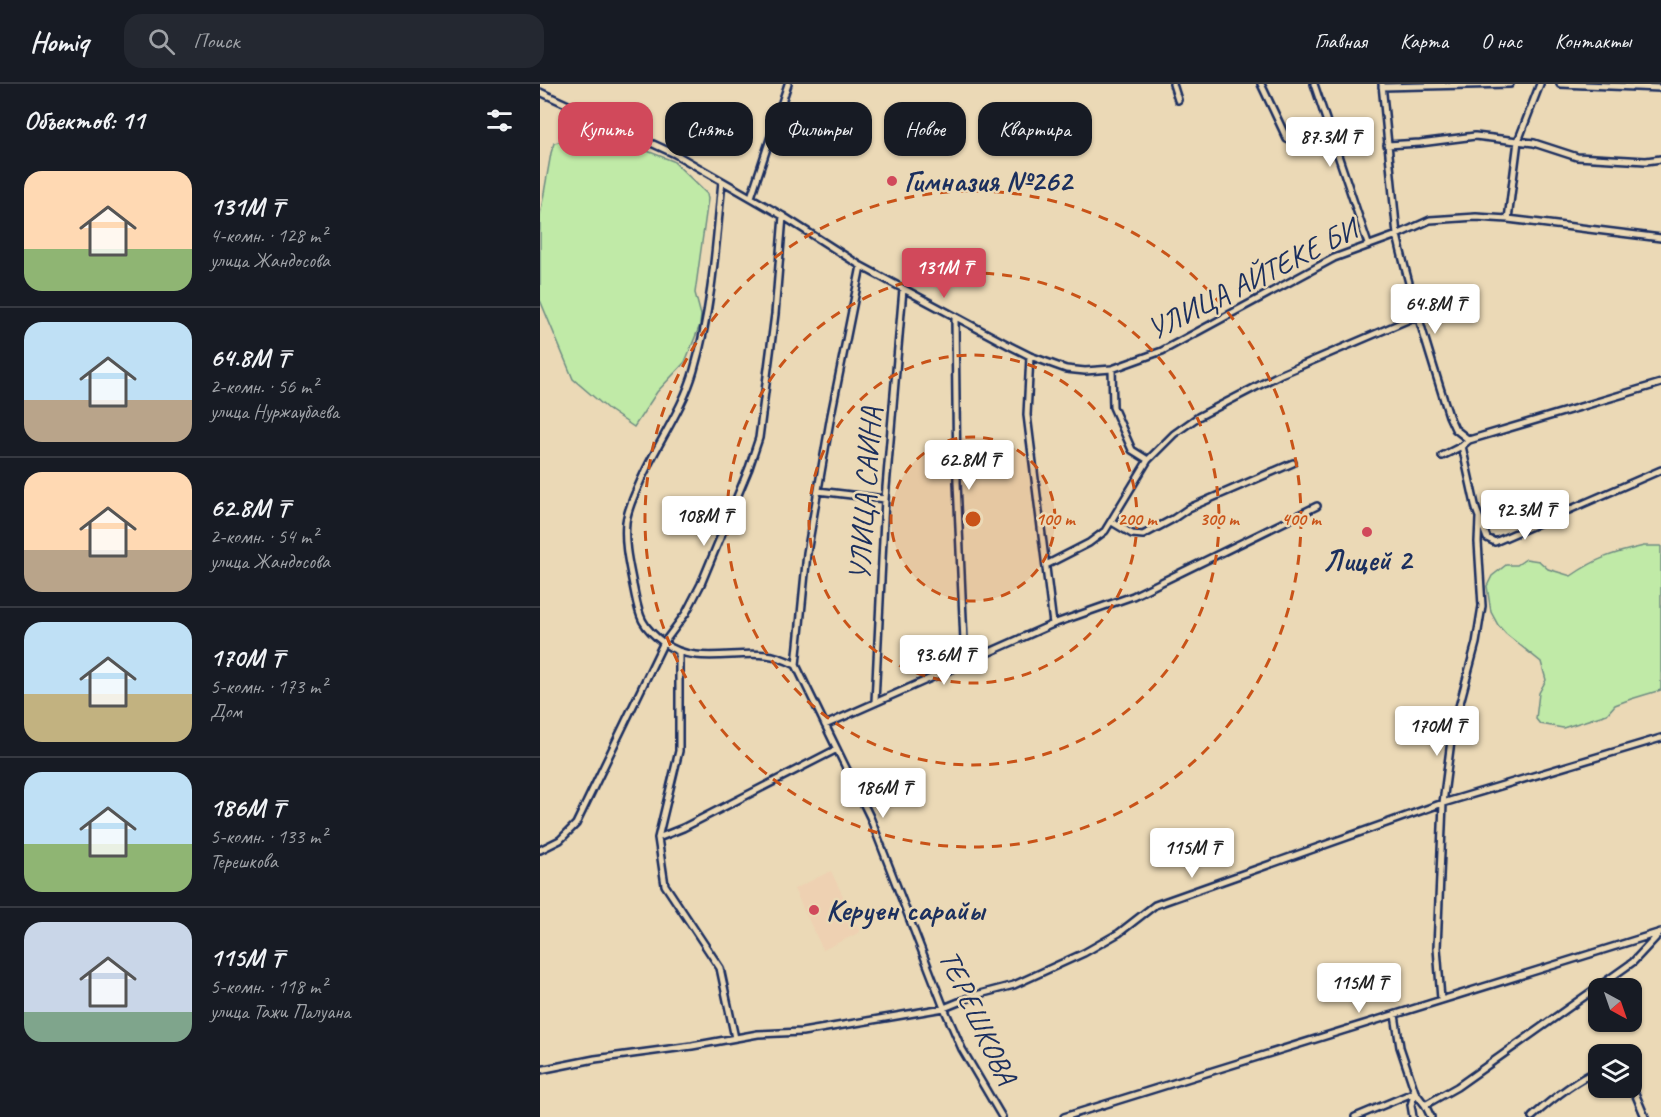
<!DOCTYPE html>
<html lang="ru">
<head>
<meta charset="utf-8">
<style>
  :root { --surface:#171b24; --page:#242831; --text:#f1f3f6; --muted:#9ea1a6; --line:#363941; --accent:#d1495b }
  body { margin:0; font-family:Caveat,sans-serif; background:var(--page); color:var(--text); height:100vh; display:flex; flex-direction:column; font-size:22px; white-space:nowrap }
  * { box-sizing:border-box; margin:0 }
  p { font-size:20px; color:var(--muted) }
  .icon { flex:none; width:33px; height:33px; fill:none; stroke:currentColor; stroke-width:2; stroke-linecap:round; stroke-linejoin:round }
  .map { position:relative; flex:1; overflow:hidden }
  .panel { display:flex; flex-direction:column; background:var(--surface); width:540px }
  .panel>* { flex:none }
  .guide { position:absolute; left:18px; top:18px; width:570px; height:54px; display:flex; gap:12px }
  .needle { width:39px; rotate:140deg }
  .tools { position:absolute; left:1048px; top:894px; display:grid; gap:12px }
  .tools a { display:grid; place-items:center; width:54px; height:54px; border-radius:12px; background:var(--surface); box-shadow:0 2px 4px #0004; font-size:30px }
  .price { position:absolute; translate:-50% -51px; padding:0 14px; border-radius:6px; background:#fff; color:#222; font-size:20px; line-height:39px; filter:drop-shadow(0 2px 3px #0008) }
  .price::after { content:''; position:absolute; left:50%; top:36px; width:18px; height:14px; margin-left:-9px; background:inherit; clip-path:polygon(0 0,100% 0,50% 100%) }
  .price.current { background:var(--accent); color:#fff }
  ul { padding:0; list-style:none }
  li { display:flex; align-items:center; gap:18px; height:150px; padding:0 24px }
  li+li { border-top:2px solid var(--line) }
  li span { display:grid; place-items:center; flex:none; width:168px; height:120px; border-radius:18px; color:#555 }
  li>.icon { margin-inline-start:auto }
  span .icon { width:72px; height:72px; fill:#fffc; stroke-width:1 }
  li b { font-size:26px }
  h2 { display:flex; justify-content:space-between; align-items:center; height:72px; padding:0 24px; font-size:26px }
  .pill { padding:0 21px; border-radius:18px; background:var(--surface); box-shadow:0 2px 4px #0004; font-size:21px; line-height:54px }
  .pill.current { background:var(--accent); color:#fff }
  header { display:flex; align-items:center; gap:36px; box-sizing:border-box; height:84px; padding:0 30px; background:var(--surface); border-bottom:2px solid var(--line) }
  header strong { font-size:28px }
  nav { display:flex; gap:33px; margin-inline-start:auto; font-size:21px }
  .search { width:420px; height:54px; background:var(--page); display:flex; align-items:center; gap:15px; box-sizing:border-box; padding:0 21px; border-radius:18px; color:var(--muted); font-size:22px }
  main { display:flex; flex:1; min-height:0 }
  .map>svg:first-child { display:block }
  .built { fill:#eed1b2 }
  .green { fill:#c0eaa7; stroke:#6e8c82; stroke-width:1.5 }
  .lines { fill:none; stroke-linecap:round; stroke-linejoin:round }
  .minor-casing { stroke:#1b2f5e; stroke-width:10 }
  .minor { stroke:#ebd9b6; stroke-width:5 }
  .ring { fill:none; stroke:#c95318; stroke-width:3; stroke-dasharray:10 8 }
  .poi-dot { fill:#d1495b; stroke:#ebd9b6; stroke-width:2 }
  .labels { text-anchor:middle; stroke-width:5; stroke-linejoin:round; paint-order:stroke }
  .poi-label { font-size:30px; font-weight:bold; fill:#1b2f5e; stroke:#ebd9b6; text-anchor:start }
  .street-label { font-size:30px; fill:#1b2f5e; stroke:#ebd9b6 }
  .centre { fill:#c95318; stroke:#ebd9b6; stroke-width:3 }
  .ring-label { font-size:18px; text-anchor:middle; font-weight:bold; fill:#c95318; stroke:#ebd9b6; stroke-width:5; stroke-linejoin:round; paint-order:stroke }
</style>
</head>
<body>
<header>
<strong>Homiq</strong>
<div class="search"><svg class="icon" aria-label="search" viewBox="0 0 24 24"><circle cx="10" cy="10" r="6"/><path d="M15 15l6 6"/></svg>Поиск</div>
<nav><a>Главная</a><a>Карта</a><a>О нас</a><a>Контакты</a></nav>
</header>
<main>
<section class="panel">
<h2>Объектов: 11<svg class="icon" aria-label="filters" viewBox="0 0 24 24"><path d="M4 7h16M4 17h16"/><circle cx="9" cy="7" r="2"/><circle cx="15" cy="17" r="2"/></svg></h2>
<ul>
<li><span style="background:linear-gradient(#ffd9b3 65%,#8fb573 0)"><svg class="icon" aria-label="home" viewBox="0 0 24 24"><path d="M3 11l9-7 9 7M6 9v11h12V9"/></svg></span><div><b>131M ₸</b><p>4-комн. · 128 m²</p><p>улица Жандосова</p></div></li>
<li><span style="background:linear-gradient(#bfe0f5 65%,#b9a48a 0)"><svg class="icon" aria-label="home" viewBox="0 0 24 24"><path d="M3 11l9-7 9 7M6 9v11h12V9"/></svg></span><div><b>64.8M ₸</b><p>2-комн. · 56 m²</p><p>улица Нуржаубаева</p></div></li>
<li><span style="background:linear-gradient(#ffd9b3 65%,#b9a48a 0)"><svg class="icon" aria-label="home" viewBox="0 0 24 24"><path d="M3 11l9-7 9 7M6 9v11h12V9"/></svg></span><div><b>62.8M ₸</b><p>2-комн. · 54 m²</p><p>улица Жандосова</p></div></li>
<li><span style="background:linear-gradient(#bfe0f5 60%,#c2b280 0)"><svg class="icon" aria-label="home" viewBox="0 0 24 24"><path d="M3 11l9-7 9 7M6 9v11h12V9"/></svg></span><div><b>170M ₸</b><p>5-комн. · 173 m²</p><p>Дом</p></div></li>
<li><span style="background:linear-gradient(#bfe0f5 60%,#8fb573 0)"><svg class="icon" aria-label="home" viewBox="0 0 24 24"><path d="M3 11l9-7 9 7M6 9v11h12V9"/></svg></span><div><b>186M ₸</b><p>5-комн. · 133 m²</p><p>Терешкова</p></div></li>
<li><span style="background:linear-gradient(#c9d6e8 75%,#7fa58c 0)"><svg class="icon" aria-label="home" viewBox="0 0 24 24"><path d="M3 11l9-7 9 7M6 9v11h12V9"/></svg></span><div><b>115M ₸</b><p>5-комн. · 118 m²</p><p>улица Тажи Палуана</p></div></li>
</ul>
</section>
<div class="map">
<svg width="1121" height="1033" viewBox="0 0 1121 1033">
  <rect width="100%" height="100%" fill="#ebd9b6"/>
  <filter id="ink" filterUnits="userSpaceOnUse"><feTurbulence type="fractalNoise" baseFrequency=".0167" numOctaves="2"/><feDisplacementMap in="SourceGraphic" scale="12" xChannelSelector="R" yChannelSelector="G"/><feConvolveMatrix kernelMatrix="1 2 1 2 8 2 1 2 1" color-interpolation-filters="sRGB"/></filter>
  <g filter="url(#ink)">
    <path class="built" d="M291 787 320 848 283 866 254 805Z"/>
    <path class="green" d="M19 58 97 63 133 77 167 110 168 115 155 209 161 231 160 241 145 278 117 308 94 343 69 326 33 295 0 216V132L11 69 14 59Z
      M1104 462H1121V606L1091 615 1075 621 1067 630 1023 644 1000 640 996 635 999 609 1006 596 1001 578 966 550 958 541 951 528 947 502 952 492 966 481H977L986 475 999 477 1008 485 1031 492C1057 474 1073 469 1104 462Z"/>
    <g class="lines">
      <g class="minor-casing">
        <path id="minor" d="M633 0 638 16
          M721 0 747 55
          M774 0 828 160
          M842 0 857 151C871 212 890 272 909 332L915 345 929 356
          M1020 0 1121 4
          M842 3 970 0
          M0 8 135 70 243 132 321 182 470 262 490 272 526 285 545 287 572 285 622 267 794 174 857 151 890 136 936 133 968 135 1121 154
          M847 61 880 59 935 52 994 59 1037 73 1106 77 1121 75
          M182 97C176 160 172 224 154 286 143 325 118 358 101 396 95 410 88 423 86 438 84 461 89 480 93 501 99 529 98 540 124 559 152 581 193 567 226 571 237 572 246 576 256 581L330 733 404 924 422 965 462 1033
          M211 113 248 0
          M968 135 978 57 1000 0
          M415 234 417 398 425 580
          M490 272 487 331 513 540
          M572 285 573 323 592 366 608 376
          M922 362 936 425 947 454 955 458 1121 386
          M902 372 922 362 929 356 1121 299
          M278 407 345 415
          M572 438 592 450 603 451 633 435 649 424 753 379
          M506 481 549 459 565 447 608 376 634 350 658 333 739 291 877 232
          M139 568V667L118 754 125 801 180 884 195 954
          M256 581 267 469 291 331 321 182
          M335 618 345 415 363 205
          M285 641 513 540 593 512 777 422
          M118 754 143 744 297 665
          M0 766 20 756 36 740 123 560 146 529 161 500 209 384 219 354 235 230 243 132
          M901 915 897 864 903 719 912 649 936 559 942 522 938 458 939 434
          M855 931 860 963 875 1008 871 1021 873 1033
          M0 986 55 975 152 962 218 950 262 948 404 924 436 911 474 901 544 869 579 849 615 821 903 719 1121 654
          M1092 1002 1105 1033
          M885 1021 891 1033
          M524 1033 1121 848
          M815 1033 875 1008 885 1021 917 1003 1093 878 1120 849
          M992 1033C1012 1015 1034 997 1059 986"/>
      </g>
      <use href="#minor" class="minor"/>
    </g>
  </g>
  <circle cx="433" cy="435" r="82" fill="#c95318" fill-opacity=".12"/>
  <g class="ring">
    <circle cx="433" cy="435" r="82"/>
    <circle cx="433" cy="435" r="164"/>
    <circle cx="433" cy="435" r="246"/>
    <circle cx="433" cy="435" r="328"/>
  </g>
  <g class="poi-dot">
    <circle cx="352" cy="97" r="6"/>
    <circle cx="827" cy="448" r="6"/>
    <circle cx="274" cy="826" r="6"/>
  </g>
  <g class="labels">
    <g class="poi-label">
      <text x="364" y="107">Гимназия №262</text>
      <text x="827" y="486" text-anchor="middle">Лицей 2</text>
      <text x="286" y="836">Керуен сарайы</text>
    </g>
    <g class="street-label">
      <text transform="translate(712 195) rotate(-27)" y="10">УЛИЦА АЙТЕКЕ БИ</text>
      <text transform="translate(325 410) rotate(-86)" y="10">УЛИЦА САИНА</text>
      <text transform="translate(438 933) rotate(65)" y="10">ТЕРЕШКОВА</text>
    </g>
  </g>
  <circle cx="433" cy="435" r="9" class="centre"/>
  <g class="ring-label">
    <text x="515" y="441">100 m</text>
    <text x="597" y="441">200 m</text>
    <text x="679" y="441">300 m</text>
    <text x="761" y="441">400 m</text>
  </g>
</svg>
<div class="tools">
<a><svg class="needle" viewBox="-14 -14 28 28"><path d="M0-13l5 13h-10z" fill="#e53935"/><path d="M0 13l5-13h-10z" fill="#9ea1a6"/></svg></a>
<a><svg class="icon" aria-label="layers" viewBox="0 0 24 24"><path d="M12 4l9 5-9 5-9-5zM3 14l9 5 9-5"/></svg></a>
</div>
<b class="price" style="left:790px;top:84px">87.3M ₸</b>
<b class="price current" style="left:404px;top:215px">131M ₸</b>
<b class="price" style="left:895px;top:251px">64.8M ₸</b>
<b class="price" style="left:429px;top:407px">62.8M ₸</b>
<b class="price" style="left:985px;top:457px">92.3M ₸</b>
<b class="price" style="left:164px;top:463px">108M ₸</b>
<b class="price" style="left:404px;top:602px">93.6M ₸</b>
<b class="price" style="left:897px;top:673px">170M ₸</b>
<b class="price" style="left:343px;top:735px">186M ₸</b>
<b class="price" style="left:652px;top:795px">115M ₸</b>
<b class="price" style="left:819px;top:930px">115M ₸</b>
<div class="guide">
<a class="pill current">Купить</a>
<a class="pill">Снять</a>
<a class="pill">Фильтры</a>
<a class="pill">Новое</a>
<a class="pill">Квартира</a>
</div>
</div>
</main>
</body>
</html>
